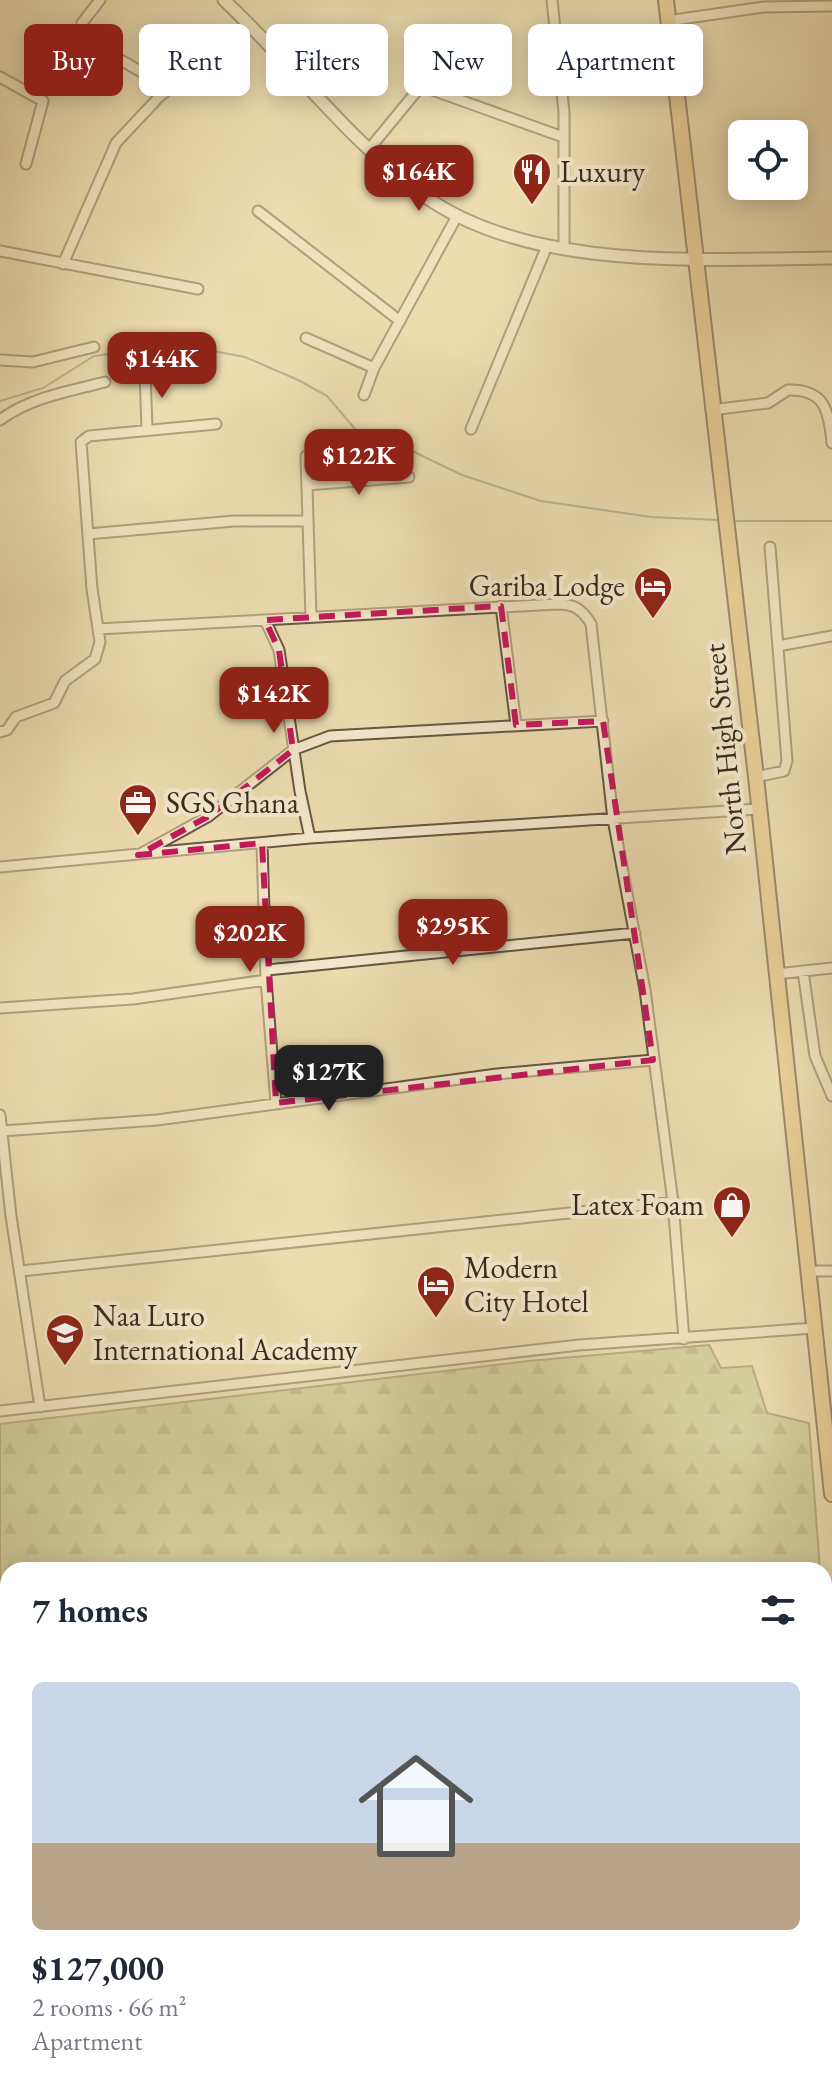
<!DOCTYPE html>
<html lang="en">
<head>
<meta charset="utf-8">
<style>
  :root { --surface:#fff; --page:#f6f6f7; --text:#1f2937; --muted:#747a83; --accent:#8f2418 }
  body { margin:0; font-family:"EB Garamond",serif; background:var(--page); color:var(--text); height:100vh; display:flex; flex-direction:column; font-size:30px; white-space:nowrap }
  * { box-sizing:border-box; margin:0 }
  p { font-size:26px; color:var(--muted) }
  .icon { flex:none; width:44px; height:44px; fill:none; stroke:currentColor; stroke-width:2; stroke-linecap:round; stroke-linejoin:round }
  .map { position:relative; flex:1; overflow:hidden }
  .details { position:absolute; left:0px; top:1562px; width:832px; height:536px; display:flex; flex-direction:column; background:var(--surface); border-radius:24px 24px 0 0; box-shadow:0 4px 20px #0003 }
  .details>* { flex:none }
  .banner { position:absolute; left:24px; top:24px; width:784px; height:72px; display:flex; gap:16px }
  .tools { position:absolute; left:728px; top:120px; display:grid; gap:16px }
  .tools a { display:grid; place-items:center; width:80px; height:80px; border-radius:12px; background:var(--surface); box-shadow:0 4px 20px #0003; font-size:40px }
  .price { position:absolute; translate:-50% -68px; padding:0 18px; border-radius:16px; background:var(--accent); color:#fff; font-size:26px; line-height:52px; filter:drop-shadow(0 2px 4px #0008) }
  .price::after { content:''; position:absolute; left:50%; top:48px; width:24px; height:18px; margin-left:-12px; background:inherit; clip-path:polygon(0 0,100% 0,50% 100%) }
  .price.active { background:#222; color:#fff }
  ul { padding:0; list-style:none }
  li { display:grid; align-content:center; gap:16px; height:424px; padding:0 32px }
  li span { display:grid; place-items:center; height:248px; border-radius:12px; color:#555 }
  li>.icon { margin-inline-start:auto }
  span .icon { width:144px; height:144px; fill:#fffc; stroke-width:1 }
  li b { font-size:34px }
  h2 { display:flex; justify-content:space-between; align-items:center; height:96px; padding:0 32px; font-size:34px }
  .tag { padding:0 28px; border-radius:12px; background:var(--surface); box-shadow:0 4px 20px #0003; font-size:28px; line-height:72px }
  .tag.active { background:var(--accent); color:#fff }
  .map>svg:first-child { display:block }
  .forest { fill:url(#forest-firs); stroke:#7a7453; stroke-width:2 }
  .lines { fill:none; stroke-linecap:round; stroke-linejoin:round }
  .stream { stroke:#738172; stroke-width:2 }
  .minor-casing { stroke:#665641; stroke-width:13 }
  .tertiary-casing { stroke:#665641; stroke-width:15 }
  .trunk-casing { stroke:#3a291c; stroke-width:18 }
  .minor { stroke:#f3e8cc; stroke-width:9 }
  .tertiary { stroke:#f3e8cc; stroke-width:11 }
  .trunk { stroke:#e6be78; stroke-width:14 }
  .marked { fill:none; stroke:#c2185b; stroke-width:6; stroke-dasharray:16 10; stroke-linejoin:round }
  .labels { text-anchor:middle; stroke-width:8; stroke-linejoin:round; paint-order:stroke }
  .poi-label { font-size:30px; fill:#3a291c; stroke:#f3e8cc; text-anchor:start }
  .street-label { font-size:30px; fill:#3a291c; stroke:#f3e8cc }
</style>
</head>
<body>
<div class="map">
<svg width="832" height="2098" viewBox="0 0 832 2098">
  <defs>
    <pattern id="forest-firs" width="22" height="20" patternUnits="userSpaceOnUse" patternTransform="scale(2)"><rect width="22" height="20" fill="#b9c08a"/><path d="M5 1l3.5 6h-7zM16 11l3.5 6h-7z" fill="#979c70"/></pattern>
  </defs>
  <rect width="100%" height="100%" fill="#ecdcb0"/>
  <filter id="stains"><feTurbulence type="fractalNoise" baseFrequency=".0025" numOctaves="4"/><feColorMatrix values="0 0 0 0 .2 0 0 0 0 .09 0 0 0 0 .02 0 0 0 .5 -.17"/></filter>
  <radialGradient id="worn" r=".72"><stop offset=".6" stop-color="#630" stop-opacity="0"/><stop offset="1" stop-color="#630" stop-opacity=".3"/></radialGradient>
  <path class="forest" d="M709 1345 721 1368 752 1366 767 1413 809 1423 820 1570H8L7 1782 0 1746V1424L528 1361Z
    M824 2043H832V2098H725L724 2090H824Z
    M46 2090H384L385 2098H48Z"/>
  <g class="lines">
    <path class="stream" d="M0 401 43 388 94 356 181 345 245 357 298 380 327 396 367 443 404 447 462 475 541 501 651 517 719 520
      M734 521H832"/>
    <g class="minor-casing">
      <path id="minor" d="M100 0 82 23V30L94 45 170 88
        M552 0 564 112V247
        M667 21 764 7 832 6
        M284 59 292 52H303L333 68
        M0 77 43 101 26 164
        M370 148 421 86 563 137
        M258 211 400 321
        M0 251 198 289
        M63 264 116 143 159 97 249 23
        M306 338 374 368
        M0 360 33 362 94 347
        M145 371 147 430
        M364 395 374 368 457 216
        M711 410 768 403 788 390C825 389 829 411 832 443
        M0 420C29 398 69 391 105 382
        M471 429 547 246
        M306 456 311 617
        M307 485 409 477
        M88 534 234 521H308
        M501 606 516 725
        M265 620 279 650 300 791 310 838
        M98 629 557 604C574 604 582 609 591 624L613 819 645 990 673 1202 684 1339
        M778 646 832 636
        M0 732 7 730 16 717 54 703 65 681 95 659 100 642 92 589 81 442 89 436 216 424
        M756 777 784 771 787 761 770 547
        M262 843 266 980 276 1103
        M142 853 209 816 293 750 330 736 603 721
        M0 867 310 838 758 809
        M267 970 635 933
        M803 971 815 1056 832 1096
        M776 974 832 968
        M0 1008 133 999 266 980
        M0 1115 11 1216 40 1407
        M2 1131 157 1120 497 1074 653 1060
        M21 1271 673 1202
        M809 1271H832
        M0 1411 579 1345 815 1328
        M0 1761 8 1827
        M824 2039H832
        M0 2070 8 2068
        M40 2090 41 2098
        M718 2090 719 2098"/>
    </g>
    <g class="tertiary-casing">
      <path id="tertiary" d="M224 0C290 62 347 138 419 192 525 273 705 259 832 258"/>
    </g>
    <g class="trunk-casing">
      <path id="trunk" d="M666 0 756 777 832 1494"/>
    </g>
    <use href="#minor" class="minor"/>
    <use href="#tertiary" class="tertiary"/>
    <use href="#trunk" class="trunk"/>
  </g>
  <path d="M0 0H832V2098H0ZM501 606 516 725 603 721 653 1060 276 1103 262 843 138 855 209 816 293 750 279 650 265 620Z" fill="#ecdcb0" fill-opacity=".55" fill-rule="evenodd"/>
  <path class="marked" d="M501 606 516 725 603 721 653 1060 276 1103 262 843 138 855 209 816 293 750 279 650 265 620Z"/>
  <defs>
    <g id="restaurant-pin" transform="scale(2)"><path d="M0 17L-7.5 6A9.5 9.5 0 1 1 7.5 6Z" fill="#8f2418" stroke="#f3e8cc"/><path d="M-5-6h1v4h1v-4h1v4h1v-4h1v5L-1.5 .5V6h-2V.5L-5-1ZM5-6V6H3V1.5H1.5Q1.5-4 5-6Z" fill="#fff"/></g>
    <g id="hotel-pin" transform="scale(2)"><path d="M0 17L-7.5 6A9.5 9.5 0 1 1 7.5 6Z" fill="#8f2418" stroke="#f3e8cc"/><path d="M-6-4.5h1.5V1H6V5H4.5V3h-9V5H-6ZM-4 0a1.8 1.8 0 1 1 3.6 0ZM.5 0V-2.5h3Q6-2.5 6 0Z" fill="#fff"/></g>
    <g id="office-pin" transform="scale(2)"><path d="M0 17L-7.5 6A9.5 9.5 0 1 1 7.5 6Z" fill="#8f2418" stroke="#f3e8cc"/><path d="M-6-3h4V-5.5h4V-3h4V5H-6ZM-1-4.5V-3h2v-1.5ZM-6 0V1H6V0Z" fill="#fff"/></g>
    <g id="shop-pin" transform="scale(2)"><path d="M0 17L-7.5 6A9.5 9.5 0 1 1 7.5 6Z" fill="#8f2418" stroke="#f3e8cc"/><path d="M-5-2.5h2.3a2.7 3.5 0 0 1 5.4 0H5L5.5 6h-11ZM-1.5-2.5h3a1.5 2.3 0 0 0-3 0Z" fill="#fff"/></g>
    <g id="school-pin" transform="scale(2)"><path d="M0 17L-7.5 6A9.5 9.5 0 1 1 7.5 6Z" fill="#8f2418" stroke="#f3e8cc"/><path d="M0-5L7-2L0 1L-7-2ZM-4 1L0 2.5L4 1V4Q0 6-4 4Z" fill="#fff"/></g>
  </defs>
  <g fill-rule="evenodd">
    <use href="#restaurant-pin" x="532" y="172"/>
    <use href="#hotel-pin" x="653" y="586"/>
    <use href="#office-pin" x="138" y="803"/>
    <use href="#shop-pin" x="732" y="1205"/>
    <use href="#hotel-pin" x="436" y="1285"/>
    <use href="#school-pin" x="65" y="1333"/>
  </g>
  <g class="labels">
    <g class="poi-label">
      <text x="560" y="182">Luxury</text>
      <text x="625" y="596" text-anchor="end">Gariba Lodge</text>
      <text x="166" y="813">SGS Ghana</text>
      <text x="704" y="1215" text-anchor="end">Latex Foam</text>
      <text x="464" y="1278">Modern<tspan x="464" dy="34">City Hotel</tspan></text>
      <text x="93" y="1326">Naa Luro<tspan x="93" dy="34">International Academy</tspan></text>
    </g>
    <g class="street-label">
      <text transform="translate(725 749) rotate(-96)" y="10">North High Street</text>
    </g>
  </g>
  <rect width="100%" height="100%" filter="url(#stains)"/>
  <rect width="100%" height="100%" fill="url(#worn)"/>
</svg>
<div class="tools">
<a><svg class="icon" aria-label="locate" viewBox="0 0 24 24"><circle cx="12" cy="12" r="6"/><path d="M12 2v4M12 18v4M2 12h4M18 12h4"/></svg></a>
</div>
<b class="price" style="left:419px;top:213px">$164K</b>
<b class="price" style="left:162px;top:400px">$144K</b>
<b class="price" style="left:359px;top:497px">$122K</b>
<b class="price" style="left:274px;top:735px">$142K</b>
<b class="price" style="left:453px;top:967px">$295K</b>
<b class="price" style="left:250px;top:974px">$202K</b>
<b class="price active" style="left:329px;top:1113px">$127K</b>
<div class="banner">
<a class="tag active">Buy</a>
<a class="tag">Rent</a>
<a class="tag">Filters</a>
<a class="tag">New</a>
<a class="tag">Apartment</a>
</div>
<section class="details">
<h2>7 homes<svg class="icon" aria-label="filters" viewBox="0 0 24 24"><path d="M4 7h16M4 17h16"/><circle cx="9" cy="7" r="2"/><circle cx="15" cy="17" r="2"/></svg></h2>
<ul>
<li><span style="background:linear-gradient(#c9d6e8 65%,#b9a48a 0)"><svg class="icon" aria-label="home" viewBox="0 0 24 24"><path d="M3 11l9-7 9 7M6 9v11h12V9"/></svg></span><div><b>$127,000</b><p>2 rooms · 66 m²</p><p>Apartment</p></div></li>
</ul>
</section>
</div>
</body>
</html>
